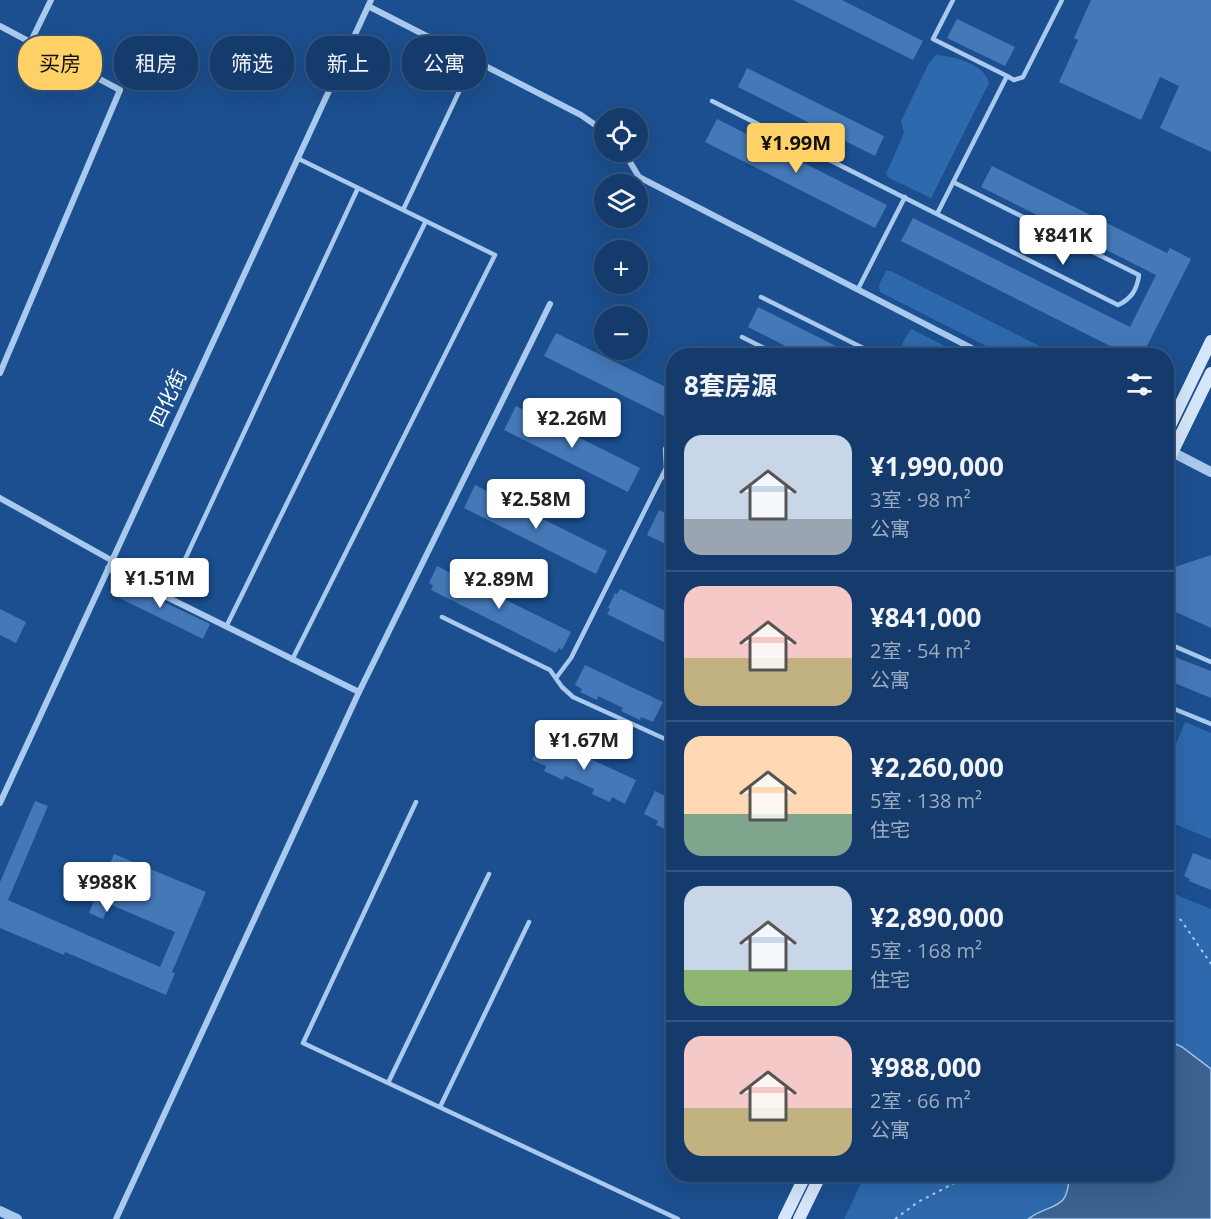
<!DOCTYPE html>
<html lang="zh">
<head>
<meta charset="utf-8">
<style>
  :root { --surface:#143b6b; --page:#214673; --text:#f1f3f6; --muted:#9dadc1; --line:#33557e; --accent:#ffd166 }
  body { margin:0; font-family:"Open Sans","Noto Sans SC",sans-serif; background:var(--page); color:var(--text); height:100vh; display:flex; flex-direction:column; font-size:22px; white-space:nowrap }
  * { box-sizing:border-box; margin:0 }
  p { font-size:20px; color:var(--muted) }
  .icon { flex:none; width:33px; height:33px; fill:none; stroke:currentColor; stroke-width:2; stroke-linecap:round; stroke-linejoin:round }
  .map { position:relative; flex:1; overflow:hidden }
  .side { position:absolute; left:666px; top:348px; width:508px; height:834px; display:flex; flex-direction:column; background:var(--surface); border-radius:24px; box-shadow:0 6px 24px #0002,0 0 0 2px var(--line) }
  .side>* { flex:none }
  .top-card { position:absolute; left:18px; top:36px; width:558px; height:54px; display:flex; gap:12px }
  .tools { position:absolute; left:594px; top:108px; display:grid; gap:12px }
  .tools a { display:grid; place-items:center; width:54px; height:54px; border-radius:50%; background:var(--surface); box-shadow:0 6px 24px #0002,0 0 0 2px var(--line); font-size:30px }
  .price { position:absolute; translate:-50% -51px; padding:0 14px; border-radius:6px; background:#fff; color:#222; font-size:20px; line-height:39px; filter:drop-shadow(0 2px 3px #0008) }
  .price::after { content:''; position:absolute; left:50%; top:36px; width:18px; height:14px; margin-left:-9px; background:inherit; clip-path:polygon(0 0,100% 0,50% 100%) }
  .price.selected { background:var(--accent); color:#111 }
  ul { padding:0; list-style:none }
  li { display:flex; align-items:center; gap:18px; height:150px; padding:0 18px }
  li+li { border-top:2px solid var(--line) }
  li span { display:grid; place-items:center; flex:none; width:168px; height:120px; border-radius:18px; color:#555 }
  li>.icon { margin-inline-start:auto }
  span .icon { width:72px; height:72px; fill:#fffc; stroke-width:1 }
  li b { font-size:26px }
  h2 { display:flex; justify-content:space-between; align-items:center; height:72px; padding:0 18px; font-size:26px }
  .chip { padding:0 21px; border-radius:24px; background:var(--surface); box-shadow:0 6px 24px #0002,0 0 0 2px var(--line); font-size:21px; line-height:54px }
  .chip.selected { background:var(--accent); color:#111 }
  .map>svg:first-child { display:block }
  .green { fill:#2e69ad }
  .water { fill:#3c6290; stroke:#9cc4f0; stroke-width:1.5 }
  .building { fill:#4478b7 }
  .lines { fill:none; stroke-linecap:round; stroke-linejoin:round }
  .path { stroke:#a9c9ee; stroke-width:2; stroke-dasharray:3 4.5; stroke-linecap:butt }
  .service { stroke:#a9c9ee; stroke-width:4.5 }
  .minor { stroke:#a9c9ee; stroke-width:6 }
  .tertiary { stroke:#a9c9ee; stroke-width:10 }
  .secondary { stroke:#d6e6fa; stroke-width:12 }
  .labels { text-anchor:middle; stroke-width:6; stroke-linejoin:round; paint-order:stroke }
  .street-label { font-size:20px; fill:#fff; stroke:#1b4f8f }
</style>
</head>
<body>
<div class="map">
<svg width="1211" height="1219" viewBox="0 0 1211 1219">
  <rect width="100%" height="100%" fill="#1b4f8f"/>
  <path class="green" d="M936 55C953 56 985 64 989 83L931 198 889 178 886 174 904 133 901 121 929 63Z
    M886 271H891L1057 355H1004L880 292 879 285Z
    M911 329 963 355H915L901 349 903 342Z
    M1185 722 1211 733V839L1167 821V766Z
    M1167 891 1211 909V1219H844L865 1175 1167 1174Z"/>
  <path class="water" d="M1167 1040 1182 1047 1211 1069V1219H1028C1051 1202 1069 1212 1069 1175L1167 1174Z"/>
  <path class="building" d="M793 0H842L923 41 913 60Z
    M1091 0H1211V152L1160 128 1179 86 1160 77 1141 120 1059 82 1078 40 1074 38Z
    M957 19 1015 47 1005 66 947 38Z
    M747 68 884 136 875 156 738 87Z
    M717 119 887 205 875 228 705 142Z
    M992 166 1167 253 1170 248 1191 259 1142 356H1131L1112 347 901 241 913 218 1130 327 1156 275 981 187Z
    M758 307 856 356H805L748 327Z
    M556 333 674 391V421L544 356Z
    M516 406 640 468 628 492 504 430Z
    M475 485 607 551 596 574 464 508Z
    M659 510 674 517V548L647 535Z
    M1211 555V628L1167 608V586L1175 567Z
    M437 566 571 632 562 650 559 648 556 653 431 590 433 585 429 583Z
    M115 579 210 624 203 639 109 593Z
    M620 589 674 615V647L607 614 610 609 608 608 615 593 617 594Z
    M0 609 26 622 16 643 0 635Z
    M1167 654 1211 671V698L1167 680Z
    M585 665 663 702 653 722 641 717 640 720 621 711 623 708 598 696 597 700 580 692 582 689 575 685Z
    M543 737 636 780 625 804 612 797 610 802 592 794 594 789 565 776 563 780 544 771 546 766 532 760Z
    M655 791 674 800V833L656 825 658 821 644 814Z
    M35 801 48 806 8 900 160 967 175 932 109 904 103 919 89 913 114 854 206 892 172 972 175 973 166 995 65 952 64 955 0 928V882Z
    M1193 853 1211 860V890L1189 881 1190 879 1184 876Z"/>
  <g class="lines">
    <path class="path" d="M1167 911 1181 920 1211 964
      M895 1219 918 1202 972 1174"/>
    <path class="service" d="M1007 76 1014 80 1023 77 1062 0
      M712 101 1118 305C1131 299 1137 290 1139 275L953 182
      M403 210 474 60
      M937 214 1007 76 933 39 953 0
      M858 289 905 197
      M761 297 879 356
      M742 337 780 356
      M662 476 674 482
      M167 598 358 188
      M442 617 550 670 562 687 573 697 674 743
      M226 627 426 221
      M1167 643 1211 662
      M292 660 495 255 297 158
      M556 678 571 658 666 468 665 449 674 432
      M1167 706 1211 724
      M416 802 303 1043 678 1219
      M388 1083 489 874
      M440 1107 529 922"/>
    <path class="minor" d="M368 6 581 115 604 131
      M0 26 120 90 0 373
      M30 43 51 0
      M624 152 639 177 987 356
      M0 498 111 560
      M108 568 359 692
      M0 803 371 0
      M116 1219 359 692 550 304"/>
    <path class="tertiary" d="M1172 452 1211 472
      M0 1211 17 1219"/>
    <path class="secondary" d="M1167 432 1211 341
      M1167 463 1211 373
      M784 1219 806 1174
      M799 1219 821 1174"/>
  </g>
  <g class="labels">
    <g class="street-label">
      <text transform="translate(168 398) rotate(-65)" y="7">四化街</text>
    </g>
  </g>
</svg>
<div class="tools">
<a><svg class="icon" aria-label="locate" viewBox="0 0 24 24"><circle cx="12" cy="12" r="6"/><path d="M12 2v4M12 18v4M2 12h4M18 12h4"/></svg></a>
<a><svg class="icon" aria-label="layers" viewBox="0 0 24 24"><path d="M12 4l9 5-9 5-9-5zM3 14l9 5 9-5"/></svg></a>
<a>+</a>
<a>−</a>
</div>
<b class="price selected" style="left:796px;top:174px">¥1.99M</b>
<b class="price" style="left:1063px;top:266px">¥841K</b>
<b class="price" style="left:572px;top:449px">¥2.26M</b>
<b class="price" style="left:536px;top:530px">¥2.58M</b>
<b class="price" style="left:160px;top:609px">¥1.51M</b>
<b class="price" style="left:499px;top:610px">¥2.89M</b>
<b class="price" style="left:584px;top:771px">¥1.67M</b>
<b class="price" style="left:107px;top:913px">¥988K</b>
<div class="top-card">
<a class="chip selected">买房</a>
<a class="chip">租房</a>
<a class="chip">筛选</a>
<a class="chip">新上</a>
<a class="chip">公寓</a>
</div>
<section class="side">
<h2>8套房源<svg class="icon" aria-label="filters" viewBox="0 0 24 24"><path d="M4 7h16M4 17h16"/><circle cx="9" cy="7" r="2"/><circle cx="15" cy="17" r="2"/></svg></h2>
<ul>
<li><span style="background:linear-gradient(#c9d6e8 70%,#9aa5b1 0)"><svg class="icon" aria-label="home" viewBox="0 0 24 24"><path d="M3 11l9-7 9 7M6 9v11h12V9"/></svg></span><div><b>¥1,990,000</b><p>3室 · 98 m²</p><p>公寓</p></div></li>
<li><span style="background:linear-gradient(#f6c9c9 60%,#c2b280 0)"><svg class="icon" aria-label="home" viewBox="0 0 24 24"><path d="M3 11l9-7 9 7M6 9v11h12V9"/></svg></span><div><b>¥841,000</b><p>2室 · 54 m²</p><p>公寓</p></div></li>
<li><span style="background:linear-gradient(#ffd9b3 65%,#7fa58c 0)"><svg class="icon" aria-label="home" viewBox="0 0 24 24"><path d="M3 11l9-7 9 7M6 9v11h12V9"/></svg></span><div><b>¥2,260,000</b><p>5室 · 138 m²</p><p>住宅</p></div></li>
<li><span style="background:linear-gradient(#c9d6e8 70%,#8fb573 0)"><svg class="icon" aria-label="home" viewBox="0 0 24 24"><path d="M3 11l9-7 9 7M6 9v11h12V9"/></svg></span><div><b>¥2,890,000</b><p>5室 · 168 m²</p><p>住宅</p></div></li>
<li><span style="background:linear-gradient(#f6c9c9 60%,#c2b280 0)"><svg class="icon" aria-label="home" viewBox="0 0 24 24"><path d="M3 11l9-7 9 7M6 9v11h12V9"/></svg></span><div><b>¥988,000</b><p>2室 · 66 m²</p><p>公寓</p></div></li>
</ul>
</section>
</div>
</body>
</html>
